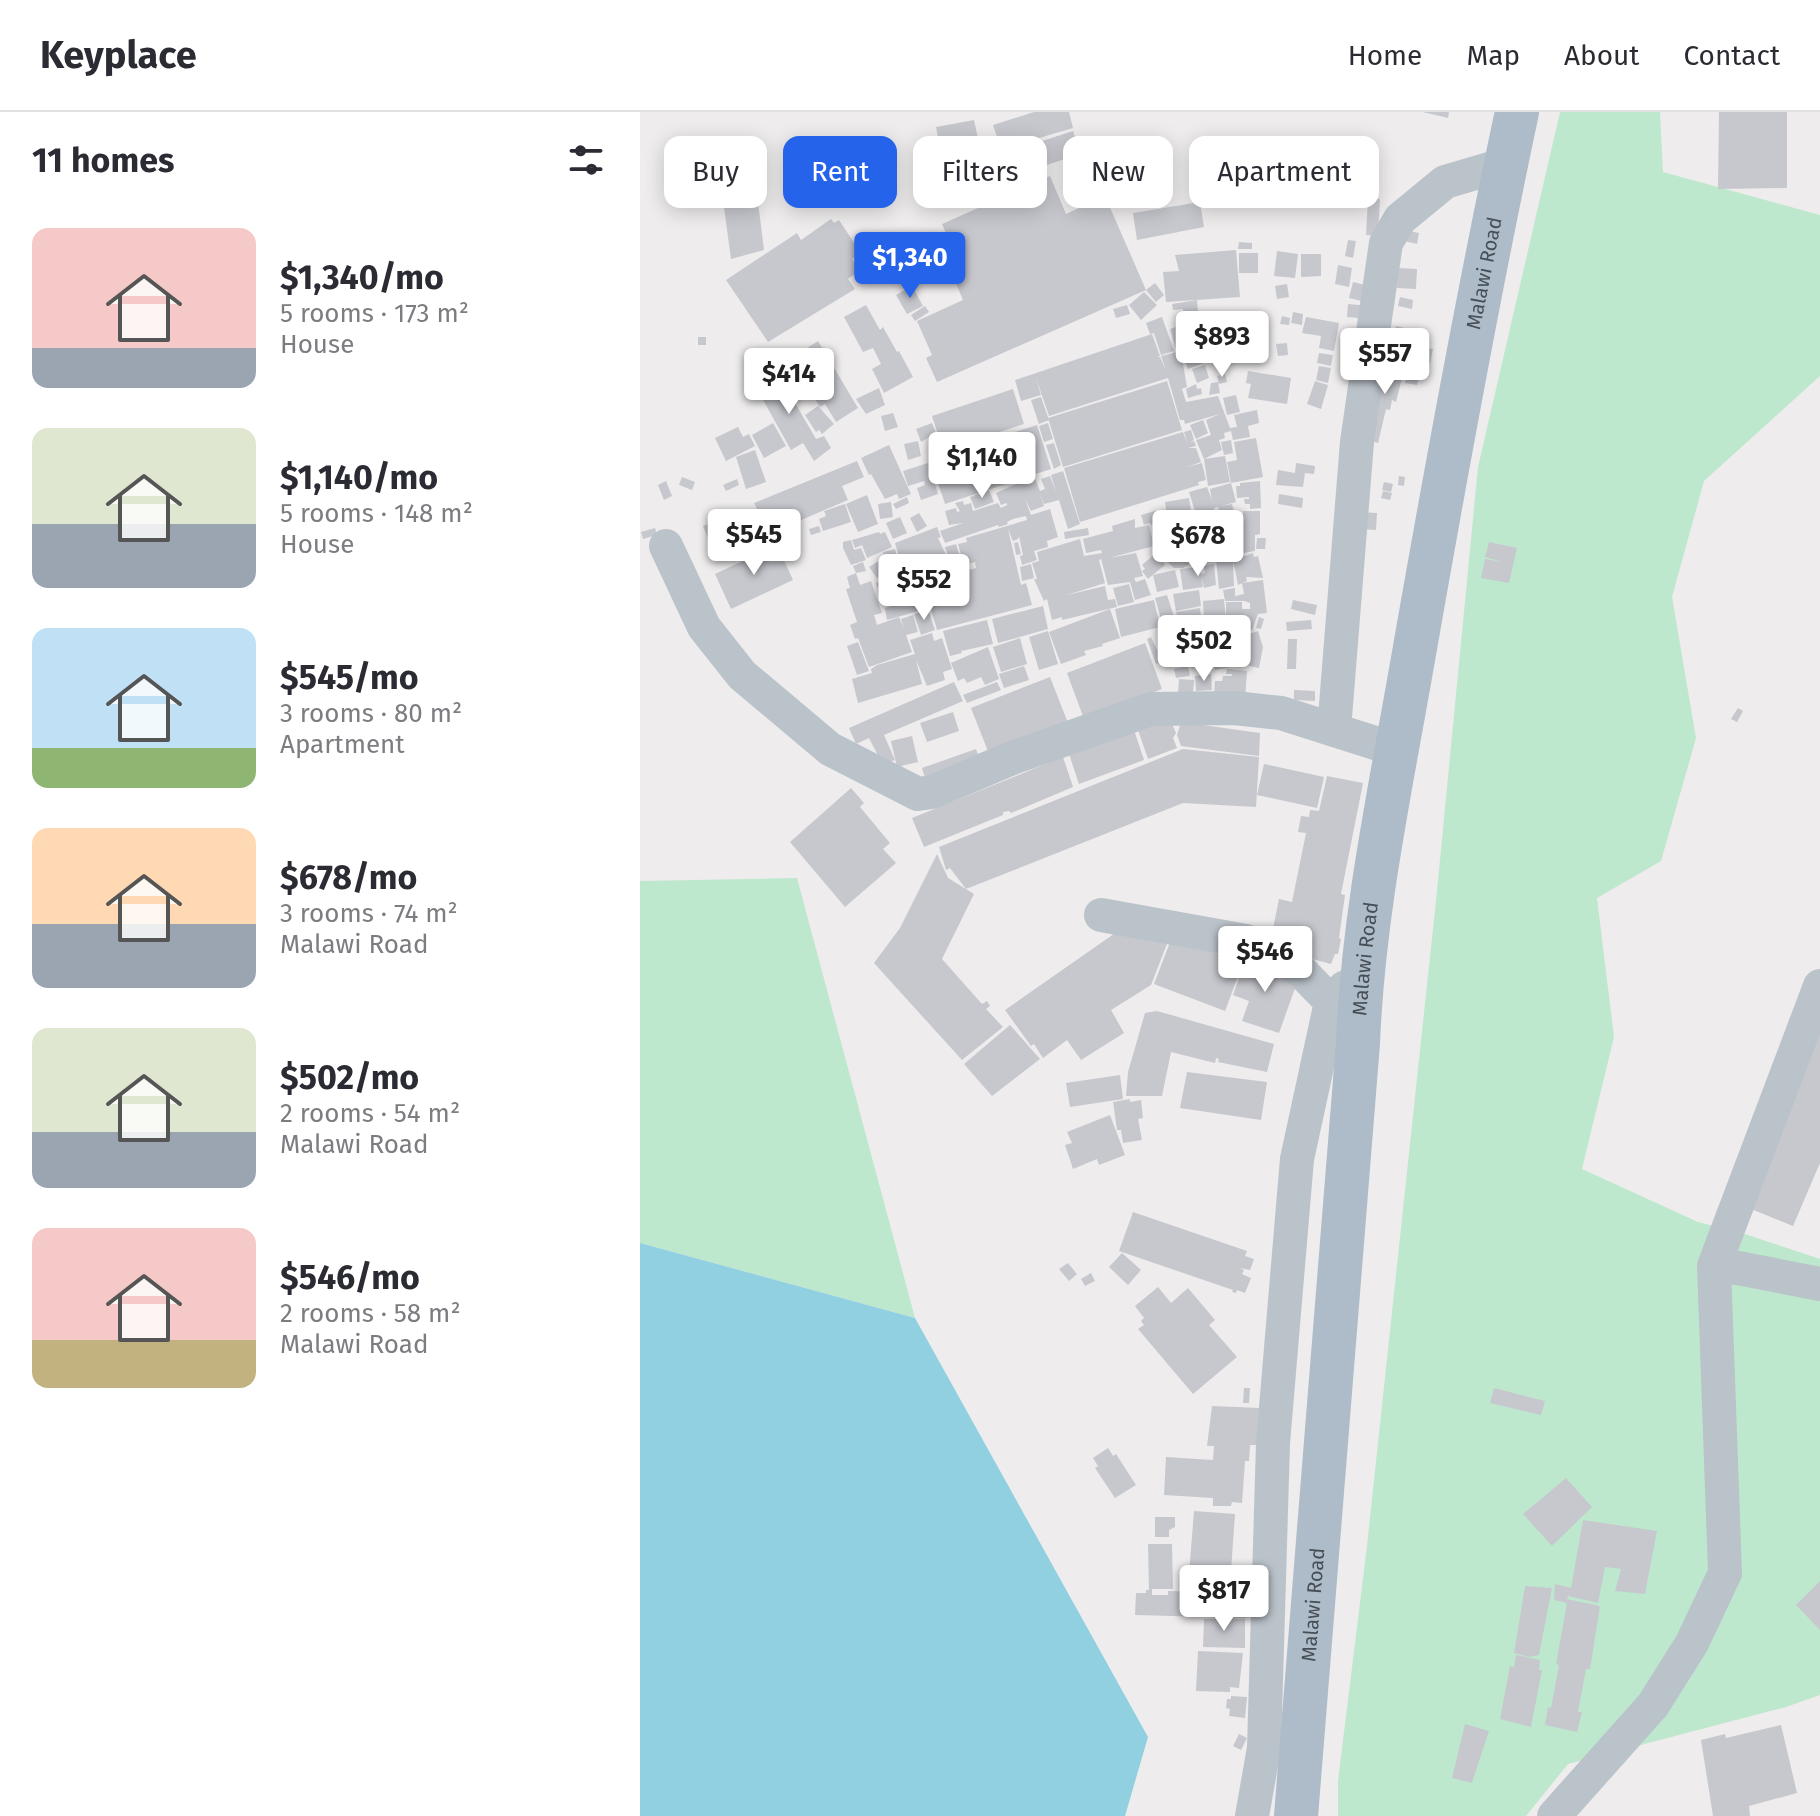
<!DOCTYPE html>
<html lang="en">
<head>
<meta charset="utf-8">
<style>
  :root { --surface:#fff; --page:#f2f2f3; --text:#2b2b33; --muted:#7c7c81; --line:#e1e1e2; --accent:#2563eb }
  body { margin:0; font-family:"Fira Sans",sans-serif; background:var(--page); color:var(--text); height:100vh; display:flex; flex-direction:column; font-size:30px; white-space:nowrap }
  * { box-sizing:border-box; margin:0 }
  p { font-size:26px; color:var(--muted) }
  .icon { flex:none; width:44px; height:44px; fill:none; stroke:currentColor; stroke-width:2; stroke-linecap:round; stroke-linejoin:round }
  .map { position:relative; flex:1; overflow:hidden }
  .details { display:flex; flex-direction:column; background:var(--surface); width:640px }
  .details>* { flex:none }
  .top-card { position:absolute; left:24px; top:24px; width:760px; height:72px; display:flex; gap:16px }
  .price { position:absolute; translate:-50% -68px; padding:0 18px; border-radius:8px; background:#fff; color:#222; font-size:26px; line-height:52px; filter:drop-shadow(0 2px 4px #0008) }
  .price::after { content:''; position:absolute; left:50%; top:48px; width:24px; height:18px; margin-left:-12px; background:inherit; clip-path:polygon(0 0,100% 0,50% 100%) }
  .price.on { background:var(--accent); color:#fff }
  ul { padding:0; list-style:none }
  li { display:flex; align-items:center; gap:24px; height:200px; padding:0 32px }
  li span { display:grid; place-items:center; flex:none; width:224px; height:160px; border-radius:16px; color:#555 }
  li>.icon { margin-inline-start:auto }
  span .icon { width:96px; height:96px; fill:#fffc; stroke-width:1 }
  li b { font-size:34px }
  h2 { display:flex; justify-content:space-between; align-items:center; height:96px; padding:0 32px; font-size:34px }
  .chip { padding:0 28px; border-radius:16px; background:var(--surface); box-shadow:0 4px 20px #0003; font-size:28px; line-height:72px }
  .chip.on { background:var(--accent); color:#fff }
  header { display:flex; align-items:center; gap:48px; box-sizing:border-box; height:112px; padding:0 40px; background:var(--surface); border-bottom:2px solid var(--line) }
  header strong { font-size:38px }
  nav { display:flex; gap:44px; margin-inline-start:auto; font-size:28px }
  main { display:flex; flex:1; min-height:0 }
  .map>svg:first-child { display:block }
  .green { fill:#bee8ce }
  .water { fill:#90d0e0 }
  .building { fill:#c7c8ce }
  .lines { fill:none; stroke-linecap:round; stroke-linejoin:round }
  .minor { stroke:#bbc3ca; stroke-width:34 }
  .major { stroke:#aebbc8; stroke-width:44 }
  .labels { text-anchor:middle; stroke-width:6; stroke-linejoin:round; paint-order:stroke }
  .street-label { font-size:20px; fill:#464f57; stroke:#fff }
</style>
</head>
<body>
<header>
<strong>Keyplace</strong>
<nav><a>Home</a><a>Map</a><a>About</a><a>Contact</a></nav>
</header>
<main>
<section class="details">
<h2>11 homes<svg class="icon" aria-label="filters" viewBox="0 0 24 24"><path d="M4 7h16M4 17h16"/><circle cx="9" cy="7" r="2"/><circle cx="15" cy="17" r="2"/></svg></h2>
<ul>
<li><span style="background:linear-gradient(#f6c9c9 75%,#9aa5b1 0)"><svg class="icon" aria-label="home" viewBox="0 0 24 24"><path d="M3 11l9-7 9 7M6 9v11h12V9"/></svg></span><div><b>$1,340/mo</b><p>5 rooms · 173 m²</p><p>House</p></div></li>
<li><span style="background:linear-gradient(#dfe7d0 60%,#9aa5b1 0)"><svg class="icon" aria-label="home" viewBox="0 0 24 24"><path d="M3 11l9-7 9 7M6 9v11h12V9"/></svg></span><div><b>$1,140/mo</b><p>5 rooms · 148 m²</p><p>House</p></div></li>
<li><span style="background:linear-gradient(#bfe0f5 75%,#8fb573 0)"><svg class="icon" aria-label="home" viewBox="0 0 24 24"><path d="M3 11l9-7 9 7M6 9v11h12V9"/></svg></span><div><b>$545/mo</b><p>3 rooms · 80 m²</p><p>Apartment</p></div></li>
<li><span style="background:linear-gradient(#ffd9b3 60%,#9aa5b1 0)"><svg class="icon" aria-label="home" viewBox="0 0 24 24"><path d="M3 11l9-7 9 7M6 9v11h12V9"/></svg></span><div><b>$678/mo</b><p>3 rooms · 74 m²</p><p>Malawi Road</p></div></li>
<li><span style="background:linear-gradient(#dfe7d0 65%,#9aa5b1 0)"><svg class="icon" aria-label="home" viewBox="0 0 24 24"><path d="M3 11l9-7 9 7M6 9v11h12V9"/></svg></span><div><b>$502/mo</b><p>2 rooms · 54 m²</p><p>Malawi Road</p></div></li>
<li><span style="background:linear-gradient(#f6c9c9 70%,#c2b280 0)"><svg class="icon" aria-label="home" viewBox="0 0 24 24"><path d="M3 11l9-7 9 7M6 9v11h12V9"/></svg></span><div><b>$546/mo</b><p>2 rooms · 58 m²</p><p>Malawi Road</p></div></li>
</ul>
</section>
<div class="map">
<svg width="1180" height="1704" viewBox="0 0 1180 1704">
  <rect width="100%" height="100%" fill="#eeecec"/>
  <path class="green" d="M920 0H1020L1023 60 1180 103V264L1064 369 1032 485 1056 626 1021 749 957 786 974 925 942 1057 1058 1110 1102 1121 1180 1147V1583L1146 1595 928 1652 886 1704H698V1669L727 1434 797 779 838 355Z
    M157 766 275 1206 0 1131V769Z"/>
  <path class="water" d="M0 1131 275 1206 508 1625 485 1704H0Z"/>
  <path class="building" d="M394 0H429L433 16 361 37 353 13Z
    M783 0H809L808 6Z
    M1079 0H1147V76L1078 77Z
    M334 8 339 31 346 29 350 51 309 60 305 40 301 41 296 15Z
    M433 19 441 42 369 65 362 42Z
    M604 45H615L614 59H603Z
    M410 64 426 102 465 84 506 178 297 270 286 246 292 243 277 209 323 188 308 153 318 149 302 112Z
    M117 82 124 138 91 147 83 88Z
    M728 86 740 87 738 124 726 123Z
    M560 90 564 115 497 128 493 101Z
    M191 107 194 111 199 108 221 141 212 147 220 158 208 167 215 177 128 230 86 168 157 121 161 128Z
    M757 117 779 121 777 132 755 127Z
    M708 128 716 129 713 146 705 144Z
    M599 130 612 131V137H598Z
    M596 138 600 185 526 190 523 160 539 159 535 143Z
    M637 139 658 142 655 166 634 164Z
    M599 141H618V161H599Z
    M661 142H681V164L661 165Z
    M698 153 712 156 709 175 695 172Z
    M758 156 777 157 776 177 757 176Z
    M713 170 733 175 730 191 709 186Z
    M515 171 524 183 516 190 506 178Z
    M647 172 649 185 637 187 635 174Z
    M272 174 283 194 267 202 256 183Z
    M504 180 517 193 501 208 489 193Z
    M760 185 773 188 772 197 758 194Z
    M557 188 558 200 543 202V197L533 198 532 192Z
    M708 192 730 194 729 207 707 205Z
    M226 193 240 218 243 215 257 240 259 239 273 265 244 281 232 257 241 252 233 236 223 240 204 205Z
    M487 193 490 202 476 206 473 197Z
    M285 194 289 200 275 209 271 203Z
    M653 200 663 202 662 213 651 211Z
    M642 204 650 206 649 213 640 212Z
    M522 205 534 239 521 243 514 221 510 222 506 211Z
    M666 205 699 211 694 239 679 236 681 224 662 221Z
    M563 206 571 230 541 240 547 275 538 278 542 277 546 290 578 284 590 316 597 315 594 303 617 298 619 311 608 314 610 325 593 328 591 319 584 321 585 326 579 328 582 338 564 347 585 344 590 370 568 374 564 347 556 328 571 323 566 308 580 302 545 312 544 308H540L528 266 409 304 396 266 401 283 381 289 375 268 512 222 520 244 517 245H520L526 259 521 244 537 240 530 217Z
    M602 208H620V230H611V236H602Z
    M756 214 773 218 769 235 752 231Z
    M58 225H66V233H58Z
    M178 229 218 296 196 310 185 292 180 295 173 284 179 281 160 257 163 256 156 243Z
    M647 231 648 243 638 244 636 232Z
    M573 233 577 246 548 257 543 243Z
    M770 233 793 237 790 252 782 251 777 273 765 271 770 247 762 245 763 239 769 241Z
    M705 239 713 241 712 250 702 248Z
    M679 241 693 243 691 254 677 251Z
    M744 245 766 250 756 290 752 288 750 298 746 297 738 331 724 327Z
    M702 250 711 251 710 260 701 259Z
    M565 253 569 266 557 271 552 257Z
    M679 254 691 256 688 271 676 268Z
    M132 259 143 277 149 274 154 282 151 284 176 327 184 324 191 336 174 349 163 331 151 338 113 270Z
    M608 259 651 266 647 292 608 286 611 272 606 271Z
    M585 262 587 270 579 272 577 264Z
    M527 269 542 318 423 355 408 306Z
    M675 269 688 273 681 297 667 292Z
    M578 270 580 281 569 283 571 271Z
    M556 272 557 277 561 276 562 282 548 286 546 277Z
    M239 276 245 293 226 302 216 287Z
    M373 277 384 312 303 338 292 304Z
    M596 283 600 300 587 303 583 286Z
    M401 285 409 308 399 312 391 288Z
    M178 294 194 312 182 322 179 318 176 320 165 303Z
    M253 301 258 315 245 319 241 304Z
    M563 308 568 321 556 327 550 313Z
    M133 311 146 334 124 346 112 323Z
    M292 311 296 321 281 330 276 317Z
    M408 311 413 327 404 330 399 314Z
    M397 313 411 357 305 392 296 365 293 366 298 382 281 388 277 376 285 373 284 369 268 374 263 359 291 350V347Z
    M98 315 103 325 109 322 115 334 86 349 75 326Z
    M551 318 554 328 550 330 554 329 556 334 548 336H556L561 350 547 355 562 351 566 368 558 370 559 373 440 410 424 356 543 320 548 333 544 320Z
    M616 326 623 365 591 371 587 350 597 348 594 330Z
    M591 328 593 341 584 343 581 330Z
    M278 329 281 344 268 348 264 332Z
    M414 331 421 353 414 357 406 333Z
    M249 333 271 382 259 387 257 382 245 387 231 362 229 363 221 346Z
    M115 338 126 370 106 377 96 345Z
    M217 349 224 365 202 374 208 388 154 411 153 407 129 417 127 412 116 416 110 402 118 399 114 391Z
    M656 351 675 354 674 362 665 361 663 375 636 373 638 358 655 361Z
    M423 359 440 412 428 417 419 388 404 392 400 382 404 394 391 399 385 387 391 403 410 397 418 425 407 429 408 435 394 439 397 448 382 453 380 444 383 443 379 424 378 427 373 429 368 417 381 473 386 471 392 493 297 518 282 465 310 457 312 463 336 456 335 450 324 453 318 432 327 430 326 426 387 408 386 404 373 407 367 410 368 412 359 415 358 413 305 431 300 419 323 411 309 413 305 399 316 396 317 400 320 399 315 391 323 389 324 393 331 391 333 399 358 391 361 396 367 393V391L361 393 356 381 394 364 400 379 405 377 401 367 410 364 416 380 411 363Z
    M759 364 765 365 764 374 758 373Z
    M42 365 55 370 52 378 39 373Z
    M97 367 99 373 86 379 83 373Z
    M26 369 32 384 24 388 18 373Z
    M620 369 621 396 610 397V392H605L604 387H609V385L597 386 596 374H600V371Z
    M744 370 753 372 751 380 742 378Z
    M591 371 596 390 581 394 592 392 595 403 581 406 578 395 574 396 579 410 584 409 588 428 559 435 556 426 570 423 566 412 560 415 549 380 567 375 572 388 570 377Z
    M349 378 354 390 335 397 330 385Z
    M743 379 752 381 750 388 741 386Z
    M639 382 663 386 662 396 638 392Z
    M227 383 238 412 218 420 206 392Z
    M267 385 269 391 256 397 253 392Z
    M549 386 553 413 529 416 525 390Z
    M251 390 253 405 240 407 238 392Z
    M205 392 211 410 183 419 179 407 186 404 184 399Z
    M105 398 115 423 74 441 63 414Z
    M515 399 519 409 511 413 510 411 504 413 501 403Z
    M603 399H620V422L615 423V439L592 443 585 406 600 402 603 435Z
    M720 400 737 401 736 418 719 417Z
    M279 401 287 414 277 420 270 406Z
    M260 405 267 421 253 427 246 411Z
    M495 407V416L509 413 514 434 469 446 496 441 503 464 494 466 496 470 505 467 511 483 495 488 490 470 468 473 461 447 459 448 465 471 427 483 465 474 468 488 475 487 477 495 422 508V505L412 508 407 487 404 489 394 467H397L392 451 399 449 397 440 440 427 444 444 462 441 461 438 446 441 443 427 473 419 472 414Z
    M179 414 181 420 171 423 169 417Z
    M297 415 301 425 298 426 309 449 265 465 255 431Z
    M524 415 526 424 514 426 512 417Z
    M15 416 17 423 3 427 1 420Z
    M448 416 449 423 425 427 424 420Z
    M556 417 567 418 568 423 557 424Z
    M554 418 556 432 538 435 536 420Z
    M239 420 240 422 245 420 252 435 227 446 222 433 215 436 212 428Z
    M531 424 535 435 549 436 554 449 543 456H534L515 438 517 430Z
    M617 426H626L625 437H616Z
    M211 428 214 438 221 436 226 448 211 453 203 436V430Z
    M378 430 381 442 376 443 374 431Z
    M588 430 591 443 574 447 572 433Z
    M849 430 877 436 869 471 841 466 845 447 863 450 845 445Z
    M316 432 322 452 312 455 305 435Z
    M137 433 153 468 91 497 75 462Z
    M569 434 573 446 556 451 552 439Z
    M255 437 259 455 249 457 248 451H245L243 440Z
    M516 441 525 453 508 467 502 459 505 457 502 453Z
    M613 441 614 445 618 444 623 466 606 465 607 469 598 473 593 448Z
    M593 446 594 474 579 477 576 447Z
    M242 447 249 458 237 466 229 455Z
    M223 450 226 459 216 461 213 454Z
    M391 452 394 466 382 469 380 455Z
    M574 452 576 473 564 476 562 465 563 475 543 478 540 457 560 455 561 462 565 461 564 454Z
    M535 458 539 475 517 480 513 463Z
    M216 461 220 473 231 469 242 501 234 503 237 513 259 505 264 517 261 507 273 503 278 520 266 523 272 540 229 555 218 526 215 527 210 513 217 510 206 477 210 476 207 465Z
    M254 464 263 487 245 494 236 471Z
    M623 468 627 501 618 502 612 518H603V507H586V490H602V497H610V491L604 489H585L583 478 595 476V484L604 482 602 471Z
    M281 469 285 483 263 488 260 475Z
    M489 472 494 490 478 494 473 476Z
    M559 478 561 494 536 499 533 482Z
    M285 483 289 496 247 508 245 496Z
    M527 483 536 511 523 514 515 486Z
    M584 487 586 508 564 509 563 489Z
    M514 488 520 515 481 525 475 497Z
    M653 488 677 493 675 503 651 497Z
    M403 494 408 517 358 531 352 507Z
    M560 496 562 511 539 514 536 500Z
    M470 497 480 526 462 532 463 534 444 539 446 543 421 552 409 520Z
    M288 498 295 518 281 523 274 502Z
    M619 505 624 507 621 517 616 516Z
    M347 508 353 532 321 539 322 541 310 544 303 519Z
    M671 508 672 517 647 519 646 510Z
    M580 509 587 538 572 543 588 540 591 555 575 558 573 547 556 551 557 554 552 556 548 541 550 540 549 534 546 535 542 517Z
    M536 511 549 550 535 555 521 517Z
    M601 517 603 524 618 519 623 535 619 556 601 552 602 542 595 544 588 521Z
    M408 519 418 552 399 558 389 525Z
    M292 521 294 529 302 526 312 557 303 560 305 568 287 574 276 548 282 572 218 591 212 567 232 561 231 557 237 553 275 542 270 528Z
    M511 525 523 550 516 552 507 527Z
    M380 526 387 552 361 560 353 535Z
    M648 527H657L656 557H647Z
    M218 530 229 559 217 563 207 534Z
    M505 531 522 577 444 607 427 561Z
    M348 535 359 567 345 573 341 565 327 571 324 566 318 569 311 551Z
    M384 554 389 568 364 576 359 562Z
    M548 554 550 564 536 566 534 557Z
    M587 557 607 559 605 588 574 583 575 569H582L583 564H592V562H586Z
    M571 562 572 578 556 579 555 564Z
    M410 565 428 611 349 642 331 596Z
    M539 567 554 568 553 582 538 581Z
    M314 570 323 589 244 623 255 648 243 653 229 626 216 632 209 616Z
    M357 570 361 578 327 591 323 583Z
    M654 578 675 579V589L654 588Z
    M1098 596 1103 599 1097 610 1091 607Z
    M313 600 319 619 287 630 280 611Z
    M528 603 536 621 533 626 537 636 508 647 497 615Z
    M541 610 620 621 619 644 541 634 537 623Z
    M494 618 504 648 439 672 429 642Z
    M272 624 278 650 257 655 251 629Z
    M336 637 342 654 287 673 282 656Z
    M543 637 619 645 616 695 543 691 326 777 310 756 306 758 299 735Z
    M423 645 433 675 371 701 369 699 363 700V703L284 735 272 706Z
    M624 652 684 665 677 696 617 683Z
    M687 664 723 671 701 782 705 783 699 826 701 827 698 842H695L691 852 665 845 666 838 655 836 657 827 632 822 639 787 652 790 666 721 658 720 661 704 669 705 670 698 679 699Z
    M211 676 224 691 220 695 250 731 243 737 256 751 205 795 150 730Z
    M297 742 308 766 334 782 302 847 342 892 347 889 350 894 346 897 363 915 322 948 234 851 260 816Z
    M481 817 530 824 511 873 471 898 484 921 441 948 427 928 403 946 394 932 391 934 365 898Z
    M532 825 603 851 585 899 514 872Z
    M606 846 659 865 639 921 602 909 609 889 593 883Z
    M517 899 634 932 627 960 578 950 579 947 576 946 575 951 531 940 522 984H486L488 960 505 901Z
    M370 913 400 947 352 984 324 952Z
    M1180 920V1051L1153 1114 1106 1095Z
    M547 960 627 970 621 1008 540 996Z
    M480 963 483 987 430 995 426 971Z
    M490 987V990L501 988 503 1006 498 1007 502 1028 483 1031 481 1018H477L473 990Z
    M470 1003 485 1043 459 1053 457 1047 433 1057 425 1033 432 1031 427 1020Z
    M493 1100 607 1139 605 1144 614 1147 610 1158 599 1156 604 1158 602 1162 611 1166 605 1181 597 1178 596 1181 592 1180 593 1178 479 1139Z
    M482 1141 501 1158 488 1173 469 1155Z
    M428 1151 437 1162 429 1169 419 1157Z
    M451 1161 455 1169 445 1174 441 1167Z
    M518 1175 531 1191 548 1176 575 1208 569 1213 597 1245 553 1282 498 1217 504 1213 501 1209 504 1206 495 1194Z
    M604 1276H610L609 1291H603Z
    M854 1276 905 1289 901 1303 850 1291Z
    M572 1294 620 1296 618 1333H610L609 1349H605L602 1391 592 1390 591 1394H573V1386L524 1383 526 1345 573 1348 574 1334H567Z
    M468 1336 473 1344 476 1342 496 1373 475 1386 455 1356 458 1354 453 1346Z
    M926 1366 952 1395 912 1434 883 1402Z
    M554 1399 595 1402 590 1473 572 1472V1463L549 1462Z
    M515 1405H535V1415L529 1418V1425H515Z
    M943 1408 1017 1419 1005 1482 975 1479 981 1457 965 1455 958 1491 928 1484 927 1487 960 1494 950 1557H946L938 1600H942L937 1620 905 1613 908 1595 911 1596 919 1553 916 1552 927 1491 914 1488 915 1472 931 1476Z
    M508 1432H532L533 1477H512V1483H528V1479L569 1480V1478L607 1481 606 1506 495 1503 496 1481H506V1478H509Z
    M1180 1469V1518L1156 1493Z
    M885 1474 912 1476 899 1543 889 1545 874 1541Z
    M564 1507H605V1536L563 1535Z
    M558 1539 603 1541 599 1576 590 1575V1580L556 1579Z
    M876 1543 900 1548 899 1558H902L891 1615 860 1607 870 1554 874 1555Z
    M591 1584 607 1585 605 1606 589 1604 590 1597 586 1596 587 1587H591Z
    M825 1612 849 1619 832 1671 812 1666Z
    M1141 1613 1157 1681 1109 1694 1110 1704H1073L1061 1628 1085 1622 1086 1626Z
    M599 1622 607 1626 601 1638 593 1634Z"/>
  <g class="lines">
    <path class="minor" d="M26 434 64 515 102 563 190 637 278 682 292 680 372 646 511 597 594 596 641 601 757 638
      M694 618 717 330 746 131 760 107 805 70 866 52
      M461 803 606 829 658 856 691 890
      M1074 1154 1098 1156 1180 1172
      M612 1704 624 1636 633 1331 657 1047 691 890 704 876 720 868
      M914 1704 1013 1593 1052 1531 1085 1461 1074 1154 1180 874"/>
    <path class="major" id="s1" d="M656 1704 718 931C723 802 751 674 773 547 805 364 838 182 877 0"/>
  </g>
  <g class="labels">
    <g class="street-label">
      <text dy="7" stroke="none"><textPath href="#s1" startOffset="1556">Malawi Road</textPath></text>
      <text dy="7" stroke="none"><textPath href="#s1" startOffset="860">Malawi Road</textPath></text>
      <text dy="7" stroke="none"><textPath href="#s1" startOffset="212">Malawi Road</textPath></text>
    </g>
  </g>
</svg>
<b class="price on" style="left:270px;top:188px">$1,340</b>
<b class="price" style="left:582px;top:267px">$893</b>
<b class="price" style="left:745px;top:284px">$557</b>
<b class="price" style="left:149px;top:304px">$414</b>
<b class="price" style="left:342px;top:388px">$1,140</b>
<b class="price" style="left:114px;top:465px">$545</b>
<b class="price" style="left:558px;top:466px">$678</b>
<b class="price" style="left:284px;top:510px">$552</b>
<b class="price" style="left:564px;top:571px">$502</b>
<b class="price" style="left:625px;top:882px">$546</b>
<b class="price" style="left:584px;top:1521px">$817</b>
<div class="top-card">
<a class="chip">Buy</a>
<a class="chip on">Rent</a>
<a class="chip">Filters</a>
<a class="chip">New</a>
<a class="chip">Apartment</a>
</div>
</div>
</main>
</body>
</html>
